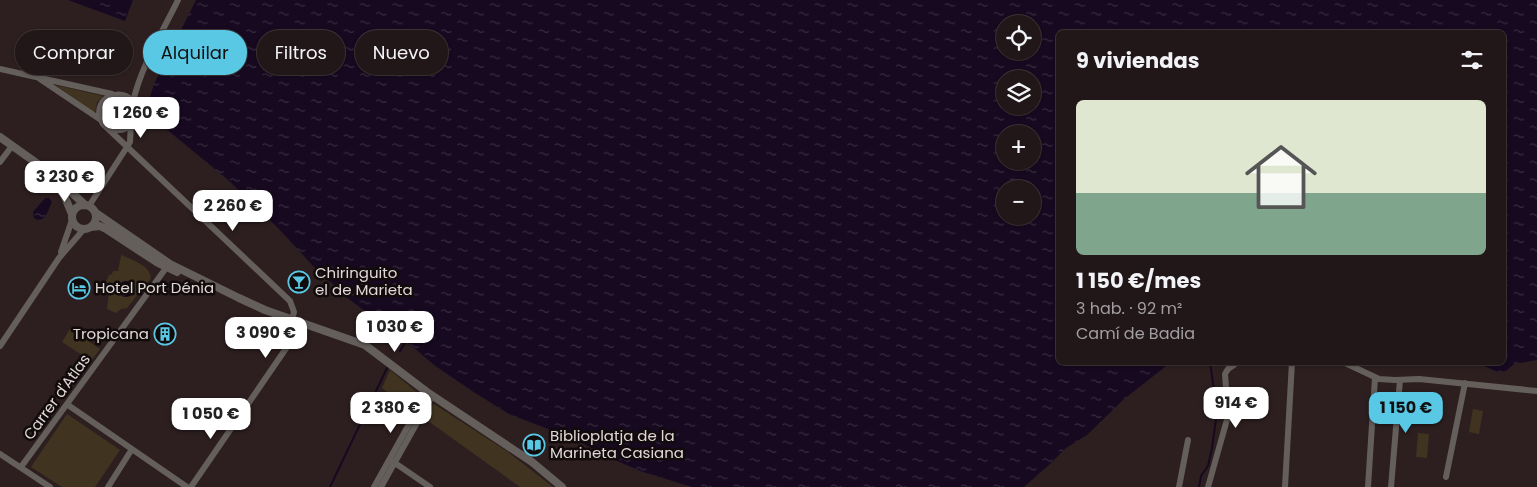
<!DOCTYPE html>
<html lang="es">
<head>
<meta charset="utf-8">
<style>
  :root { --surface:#221718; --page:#2a2021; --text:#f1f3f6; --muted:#a29fa2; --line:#3f3637; --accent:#59c8e5 }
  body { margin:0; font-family:Poppins,sans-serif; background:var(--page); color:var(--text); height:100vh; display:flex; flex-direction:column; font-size:19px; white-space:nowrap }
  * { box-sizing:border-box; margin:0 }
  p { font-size:16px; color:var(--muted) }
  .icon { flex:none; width:28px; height:28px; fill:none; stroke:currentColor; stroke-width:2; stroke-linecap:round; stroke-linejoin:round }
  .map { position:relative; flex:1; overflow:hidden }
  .details { position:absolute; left:1056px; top:30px; width:450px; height:335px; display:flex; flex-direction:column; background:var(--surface); border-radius:8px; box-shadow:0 1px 4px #0004,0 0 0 1px var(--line) }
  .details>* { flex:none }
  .hud { position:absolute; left:15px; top:30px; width:475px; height:45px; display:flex; gap:10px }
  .fabs { position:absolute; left:996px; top:15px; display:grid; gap:10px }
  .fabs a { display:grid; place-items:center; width:45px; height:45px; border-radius:50%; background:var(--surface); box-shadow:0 1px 4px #0004,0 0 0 1px var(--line); font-size:25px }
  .price { position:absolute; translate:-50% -42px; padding:0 11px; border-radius:10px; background:#fff; color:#222; font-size:16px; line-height:32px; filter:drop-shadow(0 1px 2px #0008) }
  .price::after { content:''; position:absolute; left:50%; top:30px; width:15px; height:11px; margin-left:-8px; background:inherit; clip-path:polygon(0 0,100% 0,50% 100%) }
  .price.current { background:var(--accent); color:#111 }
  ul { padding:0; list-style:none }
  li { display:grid; align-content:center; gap:10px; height:265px; padding:0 20px }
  li span { display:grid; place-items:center; height:155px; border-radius:8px; color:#555 }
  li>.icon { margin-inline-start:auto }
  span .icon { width:90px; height:90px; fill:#fffc; stroke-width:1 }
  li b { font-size:21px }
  h2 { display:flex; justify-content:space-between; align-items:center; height:60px; padding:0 20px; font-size:21px }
  .pill { padding:0 18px; border-radius:22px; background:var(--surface); box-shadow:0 1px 4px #0004,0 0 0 1px var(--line); font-size:18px; line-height:45px }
  .pill.current { background:var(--accent); color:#111 }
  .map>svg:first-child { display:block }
  .green { fill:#403421 }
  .water { fill:url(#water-ripples); fill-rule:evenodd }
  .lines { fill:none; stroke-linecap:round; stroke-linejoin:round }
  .stream { stroke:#170920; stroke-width:2 }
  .minor { stroke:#655f5c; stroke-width:6 }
  .tertiary { stroke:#655f5c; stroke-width:8 }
  .labels { text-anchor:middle; stroke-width:5; stroke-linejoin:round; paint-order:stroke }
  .poi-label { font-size:15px; fill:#e0d7d7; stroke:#110b0b; text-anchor:start }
  .street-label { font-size:15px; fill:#e0d7d7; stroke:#110b0b }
</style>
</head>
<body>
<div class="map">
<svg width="1537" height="487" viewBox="0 0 1537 487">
  <defs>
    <pattern id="water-ripples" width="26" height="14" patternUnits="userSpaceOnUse" patternTransform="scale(1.25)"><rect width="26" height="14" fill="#170920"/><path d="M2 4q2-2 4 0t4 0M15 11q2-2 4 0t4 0" fill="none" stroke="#382c40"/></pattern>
  </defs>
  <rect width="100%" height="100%" fill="#2d1f20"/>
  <path class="green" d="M55 85 103 96 97 102 95 113Z
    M102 112a14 14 0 1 1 28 0a14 14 0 1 1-28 0Z
    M122 255C133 261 150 265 151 278L127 308 121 309 116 313 107 309 109 294 101 292V287L104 286 109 275 112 274 113 271H118L121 256Z
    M70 329 100 349 91 361 62 342Z
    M390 370 419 394 410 410 382 388Z
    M434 404 508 452 553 487H520L424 418 432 405Z
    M1473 409 1483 411 1479 434 1469 432Z
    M67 414 120 450 95 487H62L31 467Z
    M1418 433 1429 434 1427 458 1416 457Z"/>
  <path class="water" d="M68 0H133L125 21Z
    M196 0H1537V360L1514 364 1506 371 1498 372 1479 364 1403 363 1380 365 1374 363 1504 362V32H1059V362L1170 363 1123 400 1087 435 1066 448 1050 464 1024 487H692L643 472 610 458 574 439 509 414 475 393 434 365 406 341 350 300 314 267 278 228 227 179 148 114 150 97 154 84ZM1005 24H1032V51H1005ZM1005 79H1032V106H1005ZM1005 134H1032V161H1005ZM1005 189H1032V216H1005Z
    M45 198H49L52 202C48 210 45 225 34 218L33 212Z
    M118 289a8 8 0 1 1 16 0a8 8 0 1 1-16 0Z"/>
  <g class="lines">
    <path class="stream" d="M400 351 406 341
      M330 487 387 368
      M1199 487 1201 476 1208 466 1212 448 1217 412 1210 362"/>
    <path class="minor" d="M0 69 112 94
      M40 79 101 120
      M133 102C141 66 162 33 178 0
      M110 129C118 131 126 131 131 124 135 120 136 114 135 109 131 82 86 96 103 124L290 301 294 312 292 320
      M0 162 12 146
      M89 206 127 147 130 142 131 124
      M61 252 72 220
      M0 346 59 258 84 229
      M1343 362 1379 379 1395 380 1419 379 1537 391
      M68 405 187 487
      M0 454 50 487
      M392 461 430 487
      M21 467 166 268
      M1446 477 1465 383
      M108 487 132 449
      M191 487 298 331 301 323
      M374 487 427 392
      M381 487 432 396
      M1179 487 1188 440
      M1208 487 1228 416 1225 374 1228 369 1238 362
      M1285 487 1292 362
      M1368 487 1375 378
      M1391 487 1400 380"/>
    <path class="tertiary" d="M0 137 52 174 85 205
      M50 178 64 195 72 214
      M72 217a12 12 0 1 1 24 0a12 12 0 1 1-24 0Z
      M96 213 170 264 239 298 265 310 365 345 427 392 532 462 562 487
      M91 227 100 226 106 229 158 263 177 272"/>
  </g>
  <defs>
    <g id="bar-ring" transform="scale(1.125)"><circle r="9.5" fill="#110b0b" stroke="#59c8e5" stroke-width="1.5"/><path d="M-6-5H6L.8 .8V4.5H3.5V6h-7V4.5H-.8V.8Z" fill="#59c8e5"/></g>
    <g id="hotel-ring" transform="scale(1.125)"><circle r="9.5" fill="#110b0b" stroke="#59c8e5" stroke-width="1.5"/><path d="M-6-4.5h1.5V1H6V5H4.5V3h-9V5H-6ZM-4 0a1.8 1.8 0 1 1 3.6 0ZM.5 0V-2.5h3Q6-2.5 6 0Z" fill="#59c8e5"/></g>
    <g id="building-ring" transform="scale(1.125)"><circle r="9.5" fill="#110b0b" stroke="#59c8e5" stroke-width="1.5"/><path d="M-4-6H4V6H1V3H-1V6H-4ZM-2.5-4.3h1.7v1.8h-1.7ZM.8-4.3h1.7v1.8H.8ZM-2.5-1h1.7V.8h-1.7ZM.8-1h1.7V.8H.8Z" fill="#59c8e5"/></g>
    <g id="library-ring" transform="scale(1.125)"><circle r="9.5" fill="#110b0b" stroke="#59c8e5" stroke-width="1.5"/><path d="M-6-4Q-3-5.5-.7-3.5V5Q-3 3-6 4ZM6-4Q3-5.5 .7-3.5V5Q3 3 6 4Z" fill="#59c8e5"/></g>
  </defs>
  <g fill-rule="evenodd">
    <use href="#bar-ring" x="299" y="282"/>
    <use href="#hotel-ring" x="79" y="288"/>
    <use href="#building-ring" x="165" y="334"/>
    <use href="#library-ring" x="534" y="445"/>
  </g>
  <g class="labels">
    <g class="poi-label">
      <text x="315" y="278">Chiringuito<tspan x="315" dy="17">el de Marieta</tspan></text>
      <text x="95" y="293">Hotel Port Dénia</text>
      <text x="149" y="339" text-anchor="end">Tropicana</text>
      <text x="550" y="441">Biblioplatja de la<tspan x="550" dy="17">Marineta Casiana</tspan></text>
    </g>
    <g class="street-label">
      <text transform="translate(57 397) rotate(-54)" y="5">Carrer d'Atlas</text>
    </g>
  </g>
</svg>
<div class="fabs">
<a><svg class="icon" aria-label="locate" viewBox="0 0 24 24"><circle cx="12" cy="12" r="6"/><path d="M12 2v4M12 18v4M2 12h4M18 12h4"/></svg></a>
<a><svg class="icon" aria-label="layers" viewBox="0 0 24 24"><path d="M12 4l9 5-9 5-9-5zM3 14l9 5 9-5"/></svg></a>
<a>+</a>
<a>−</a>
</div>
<b class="price" style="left:141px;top:139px">1 260 €</b>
<b class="price" style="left:65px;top:203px">3 230 €</b>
<b class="price" style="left:233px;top:232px">2 260 €</b>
<b class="price" style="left:395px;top:353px">1 030 €</b>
<b class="price" style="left:266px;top:359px">3 090 €</b>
<b class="price" style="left:1236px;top:429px">914 €</b>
<b class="price" style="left:391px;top:434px">2 380 €</b>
<b class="price current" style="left:1406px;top:434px">1 150 €</b>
<b class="price" style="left:211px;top:440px">1 050 €</b>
<div class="hud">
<a class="pill">Comprar</a>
<a class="pill current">Alquilar</a>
<a class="pill">Filtros</a>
<a class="pill">Nuevo</a>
</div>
<section class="details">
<h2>9 viviendas<svg class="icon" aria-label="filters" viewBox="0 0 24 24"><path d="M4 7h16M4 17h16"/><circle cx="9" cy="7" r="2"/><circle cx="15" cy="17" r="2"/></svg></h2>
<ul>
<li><span style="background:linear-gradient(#dfe7d0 60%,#7fa58c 0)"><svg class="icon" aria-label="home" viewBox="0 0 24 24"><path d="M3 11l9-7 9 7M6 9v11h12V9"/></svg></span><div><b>1 150 €/mes</b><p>3 hab. · 92 m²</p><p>Camí de Badia</p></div></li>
</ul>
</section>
</div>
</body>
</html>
